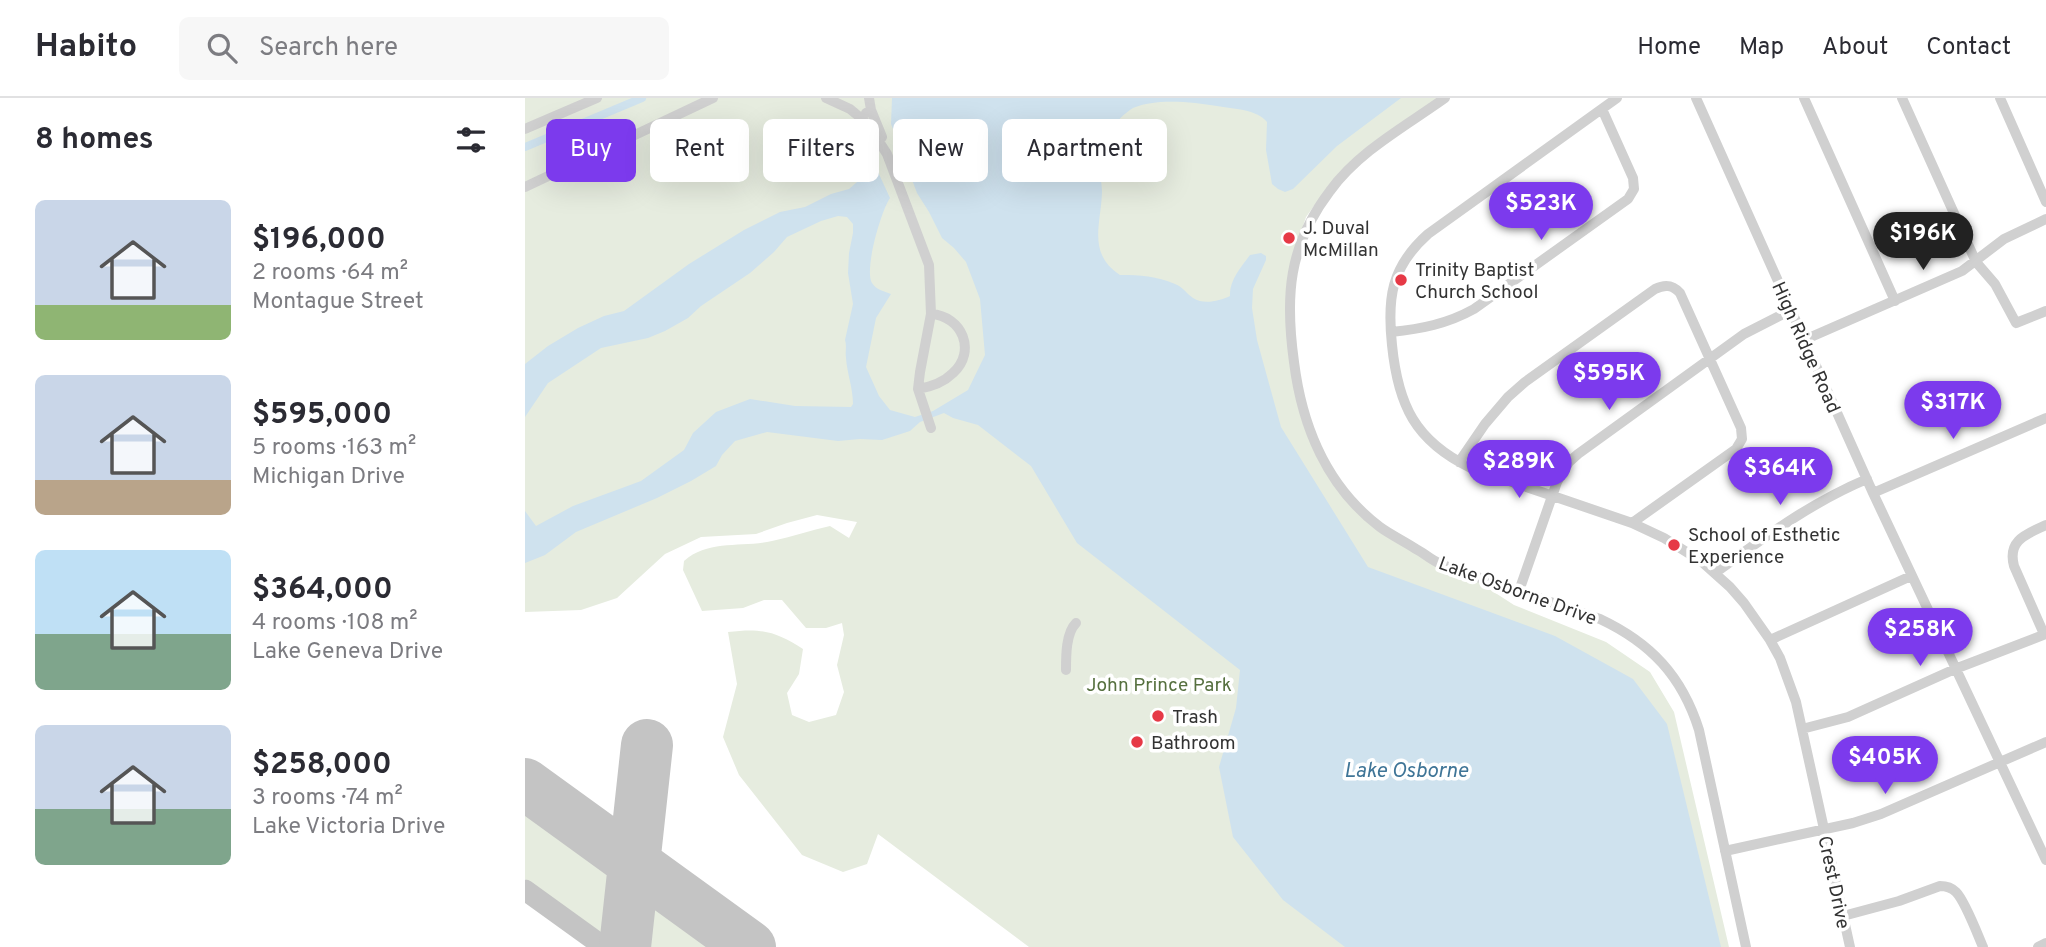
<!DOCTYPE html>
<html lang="en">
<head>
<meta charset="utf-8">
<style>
  :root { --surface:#fff; --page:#f7f7f7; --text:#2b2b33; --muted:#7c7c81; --line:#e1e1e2; --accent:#7c3aed }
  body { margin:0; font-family:Overpass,sans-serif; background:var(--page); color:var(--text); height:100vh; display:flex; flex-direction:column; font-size:26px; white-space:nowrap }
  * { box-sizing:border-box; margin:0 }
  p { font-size:23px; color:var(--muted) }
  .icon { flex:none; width:38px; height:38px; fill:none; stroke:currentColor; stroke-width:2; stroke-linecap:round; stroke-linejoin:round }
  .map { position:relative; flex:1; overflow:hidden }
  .sheet { display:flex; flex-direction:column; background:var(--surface); width:525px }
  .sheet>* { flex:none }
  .hud { position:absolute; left:21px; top:21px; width:665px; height:63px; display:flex; gap:14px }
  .price { position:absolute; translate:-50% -60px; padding:0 16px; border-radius:24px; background:var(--accent); color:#fff; font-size:23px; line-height:46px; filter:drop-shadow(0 2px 4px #0008) }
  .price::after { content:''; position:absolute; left:50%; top:42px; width:21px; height:16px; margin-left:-10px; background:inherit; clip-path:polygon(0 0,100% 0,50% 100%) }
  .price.on { background:#222; color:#fff }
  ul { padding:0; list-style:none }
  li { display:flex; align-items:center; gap:21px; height:175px; padding:0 35px }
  li span { display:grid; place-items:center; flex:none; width:196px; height:140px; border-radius:10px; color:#555 }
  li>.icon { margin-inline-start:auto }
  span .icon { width:84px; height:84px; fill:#fffc; stroke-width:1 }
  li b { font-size:30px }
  h2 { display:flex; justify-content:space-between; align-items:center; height:84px; padding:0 35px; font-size:30px }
  .chip { padding:0 24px; border-radius:10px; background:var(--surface); box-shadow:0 7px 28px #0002; font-size:24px; line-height:63px }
  .chip.on { background:var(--accent); color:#fff }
  header { display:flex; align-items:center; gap:42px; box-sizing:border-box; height:98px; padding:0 35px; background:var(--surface); border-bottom:2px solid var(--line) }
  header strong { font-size:33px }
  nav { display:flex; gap:38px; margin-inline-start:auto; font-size:24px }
  .search { width:490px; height:63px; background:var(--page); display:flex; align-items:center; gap:18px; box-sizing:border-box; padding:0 24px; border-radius:10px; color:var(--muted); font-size:26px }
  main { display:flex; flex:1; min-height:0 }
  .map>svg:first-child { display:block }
  .green { fill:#e6ecdf }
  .water { fill:#cfe2ee }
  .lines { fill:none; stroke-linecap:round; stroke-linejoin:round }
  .canal { stroke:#cfe2ee; stroke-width:8 }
  .taxiway { stroke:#c4c4c4; stroke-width:21 }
  .runway { stroke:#c4c4c4; stroke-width:52 }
  .minor { stroke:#d0d0d0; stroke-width:10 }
  .poi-dot { fill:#e63946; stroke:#fff; stroke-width:2.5 }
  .labels { text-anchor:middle; stroke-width:7; stroke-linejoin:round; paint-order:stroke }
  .poi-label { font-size:19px; fill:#333; stroke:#fff; text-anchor:start }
  .street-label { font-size:19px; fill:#333; stroke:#fff }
  .park-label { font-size:19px; fill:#56703f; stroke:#fff }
  .water-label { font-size:21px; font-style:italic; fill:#3f7597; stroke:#fff }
</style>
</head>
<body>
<header>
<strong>Habito</strong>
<div class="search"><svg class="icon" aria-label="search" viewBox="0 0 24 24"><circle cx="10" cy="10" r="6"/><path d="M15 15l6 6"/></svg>Search here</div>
<nav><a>Home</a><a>Map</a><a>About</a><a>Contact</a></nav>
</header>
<main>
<section class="sheet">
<h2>8 homes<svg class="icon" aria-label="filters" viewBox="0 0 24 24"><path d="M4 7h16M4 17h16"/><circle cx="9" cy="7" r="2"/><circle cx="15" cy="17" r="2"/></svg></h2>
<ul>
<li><span style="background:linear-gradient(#c9d6e8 75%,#8fb573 0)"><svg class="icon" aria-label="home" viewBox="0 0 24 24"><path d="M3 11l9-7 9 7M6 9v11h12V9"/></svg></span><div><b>$196,000</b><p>2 rooms · 64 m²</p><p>Montague Street</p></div></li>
<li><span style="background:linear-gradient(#c9d6e8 75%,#b9a48a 0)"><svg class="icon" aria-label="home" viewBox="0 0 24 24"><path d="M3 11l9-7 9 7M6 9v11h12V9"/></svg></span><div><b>$595,000</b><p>5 rooms · 163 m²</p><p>Michigan Drive</p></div></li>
<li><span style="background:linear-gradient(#bfe0f5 60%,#7fa58c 0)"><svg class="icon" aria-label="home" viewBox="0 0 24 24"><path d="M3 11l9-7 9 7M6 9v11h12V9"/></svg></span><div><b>$364,000</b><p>4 rooms · 108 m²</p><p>Lake Geneva Drive</p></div></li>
<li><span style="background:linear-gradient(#c9d6e8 60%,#7fa58c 0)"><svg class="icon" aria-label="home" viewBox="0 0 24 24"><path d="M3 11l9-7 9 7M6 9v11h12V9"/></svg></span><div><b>$258,000</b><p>3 rooms · 74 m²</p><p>Lake Victoria Drive</p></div></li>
</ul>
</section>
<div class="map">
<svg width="1521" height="849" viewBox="0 0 1521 849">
  <rect width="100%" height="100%" fill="#fff"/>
  <path class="green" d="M0 0H914L804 87 781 119 771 149 765 263 774 313 797 368 833 414 864 440 941 476 989 507 1081 544 1125 574 1149 614 1204 849H504L353 736 342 766 318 774 277 757 214 677 198 639 212 586 203 534C236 530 250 533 278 551L274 576 262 595 267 617 284 624 311 617 319 594 312 567 319 537 317 525 301 530H281L257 502H239L218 510 177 513 158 472 159 463C184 441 216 450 247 443 267 439 286 432 305 428L324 440 332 424 292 417 262 425 231 436 176 439 140 456 92 500 56 512 0 514Z
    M0 707 95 777 88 831 81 839 0 781Z
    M119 799 189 849H117Z"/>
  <path class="water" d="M367 0H876L812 48 768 91 760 94 753 91 747 86 741 52 742 24C732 11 708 11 692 8 667 4 631 0 608 10 600 15 590 24 586 33 582 40 587 35 585 43 583 48 579 52 577 57 572 70 577 82 577 94 576 127 562 155 595 177 616 177 631 178 650 186 658 189 661 195 668 200 679 207 694 203 705 198 704 183 716 169 725 157L736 155 741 158V162L728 191 727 210 732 242 756 329 843 469 1030 538 1108 581 1142 626 1196 849H820L758 802 708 739 694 669 711 610 715 572 552 445 506 368 453 327 428 320 419 315 395 324 385 333 357 342 335 341 313 343 242 334 210 343 197 357 191 368 166 383 132 400 51 434 20 457 0 465V413L11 428 48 408 116 383 159 352 168 335 191 314 225 301 270 308 326 309 328 306C328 290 322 275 321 260 320 253 322 249 320 242L328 206 323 175 324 155 328 135V126L322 119 313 118 296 123 262 139 249 154 225 175 176 208 163 220 140 233 123 240 76 250 23 285 0 319V266L23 248 53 230 79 218 99 213 164 166 219 132 255 114 280 109 306 96 324 91 332 84 335 70 330 59 329 49 337 44 343 45 348 49 353 74 365 100C356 113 339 172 347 185 351 192 359 193 366 196L351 220 341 269 354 298 365 312 390 319 408 313 443 292 460 257 455 201 441 164 429 150 417 140 404 114 392 95 366 26Z"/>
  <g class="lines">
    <path class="canal" d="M0 49 117 0"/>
    <path class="taxiway" d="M0 792 79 849"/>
    <path class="runway" d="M0 686 225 849
      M100 849 122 647"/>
    <path class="minor" d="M301 0 325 11 337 21 344 28 362 56 404 167 406 216 395 274 393 291 406 330
      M920 0C881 28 834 53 805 93 763 148 760 199 769 264 777 328 802 389 855 429 866 437 879 443 891 451 899 455 906 462 914 465 929 473 948 477 964 483 1001 496 1038 508 1075 521 1126 545 1157 578 1174 632L1221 849
      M1092 0 903 136C866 169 862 200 867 247 873 307 890 343 946 370L1107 425 1139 440 1176 463 1205 489 1219 505 1245 542 1255 560 1271 604 1325 849
      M1171 0 1348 395 1521 762
      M1279 0 1370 203
      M1377 0 1451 164 1470 186 1491 225 1521 213
      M1475 0 1521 104
      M346 12 357 39
      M341 15 346 12 344 0
      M0 31 72 0
      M0 89 188 0
      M866 234C896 231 922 226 949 211L1103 101 1109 91 1108 80 1077 11
      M1279 242 1437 173 1479 141 1521 121
      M393 291C405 289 419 284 428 275 452 253 437 218 406 216
      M934 364 960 326 983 299 1000 284 1130 191C1140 186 1148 187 1155 195L1216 330 1217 341 1211 351 1107 425
      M1348 395 1521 320
      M1190 475C1240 439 1285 405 1342 381
      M994 493 1032 384 1044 364 1053 356 1219 236 1266 212
      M1519 536 1489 468C1482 442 1502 436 1521 427
      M1245 542 1386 478
      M541 572C541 557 541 535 551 525
      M1277 631 1323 619 1430 571 1521 536
      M1200 753 1328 725 1356 716 1521 644
      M1318 818 1374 803 1415 788C1421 788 1426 789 1431 794 1440 803 1452 835 1458 849
      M1513 849 1521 845"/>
  </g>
  <g class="poi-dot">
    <circle cx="764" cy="140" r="7"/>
    <circle cx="876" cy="182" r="7"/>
    <circle cx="1149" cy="447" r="7"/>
    <circle cx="633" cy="618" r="7"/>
    <circle cx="612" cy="644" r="7"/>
  </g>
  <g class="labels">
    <g class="poi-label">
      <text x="778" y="136">J. Duval<tspan x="778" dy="22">McMillan</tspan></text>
      <text x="890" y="178">Trinity Baptist<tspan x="890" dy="22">Church School</tspan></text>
      <text x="1163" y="443">School of Esthetic<tspan x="1163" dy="22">Experience</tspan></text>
      <text x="647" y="625">Trash</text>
      <text x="626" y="651">Bathroom</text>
    </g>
    <g class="street-label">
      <text transform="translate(1282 249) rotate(66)" y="7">High Ridge Road</text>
      <text transform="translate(993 492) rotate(20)" y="7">Lake Osborne Drive</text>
      <text transform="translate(1310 784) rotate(78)" y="7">Crest Drive</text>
    </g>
    <g class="park-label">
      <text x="634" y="593">John Prince Park</text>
    </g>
    <g class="water-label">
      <text x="881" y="679">Lake Osborne</text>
    </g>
  </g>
</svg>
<b class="price" style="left:1016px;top:144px">$523K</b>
<b class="price on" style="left:1398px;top:174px">$196K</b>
<b class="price" style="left:1084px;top:314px">$595K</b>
<b class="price" style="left:1428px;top:343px">$317K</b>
<b class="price" style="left:994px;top:402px">$289K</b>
<b class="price" style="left:1255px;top:409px">$364K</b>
<b class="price" style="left:1395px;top:570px">$258K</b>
<b class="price" style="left:1360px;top:698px">$405K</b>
<div class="hud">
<a class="chip on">Buy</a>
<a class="chip">Rent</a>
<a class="chip">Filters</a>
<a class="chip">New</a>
<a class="chip">Apartment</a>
</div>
</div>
</main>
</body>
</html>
